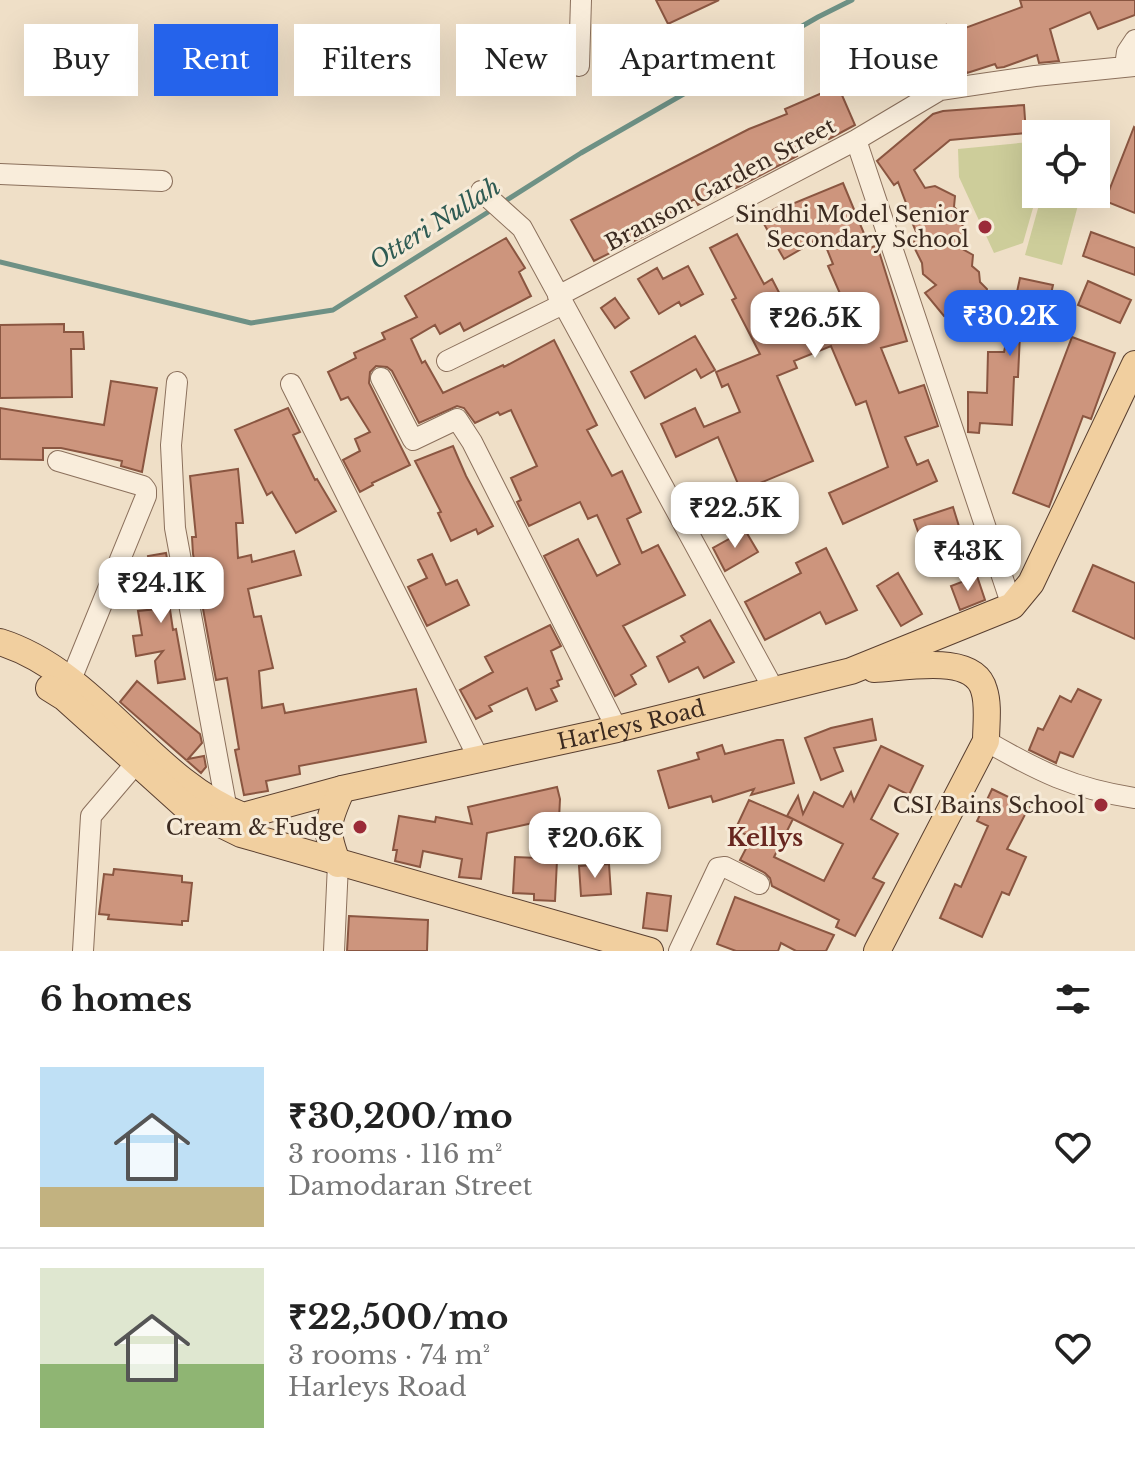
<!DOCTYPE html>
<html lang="en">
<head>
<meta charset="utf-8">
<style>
  :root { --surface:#fff; --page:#f2f2f2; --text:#222; --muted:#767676; --line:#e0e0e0; --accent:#2563eb }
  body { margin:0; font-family:"Libre Baskerville",serif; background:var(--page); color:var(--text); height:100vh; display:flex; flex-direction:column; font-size:30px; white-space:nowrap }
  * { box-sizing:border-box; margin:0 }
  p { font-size:26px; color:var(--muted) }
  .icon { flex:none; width:44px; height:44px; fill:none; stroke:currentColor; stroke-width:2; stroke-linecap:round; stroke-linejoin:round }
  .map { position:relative; height:951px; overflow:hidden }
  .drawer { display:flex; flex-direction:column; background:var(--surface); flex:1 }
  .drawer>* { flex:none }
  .top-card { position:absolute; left:24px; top:24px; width:1088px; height:72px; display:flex; gap:16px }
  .tools { position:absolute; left:1022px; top:120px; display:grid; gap:16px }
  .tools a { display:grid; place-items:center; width:88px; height:88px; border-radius:0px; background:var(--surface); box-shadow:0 8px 32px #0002; font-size:40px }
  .price { position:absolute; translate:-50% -68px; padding:0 18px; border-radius:16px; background:#fff; color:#222; font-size:26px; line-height:52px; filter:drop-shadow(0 2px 4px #0008) }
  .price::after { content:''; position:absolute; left:50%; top:48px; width:24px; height:18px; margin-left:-12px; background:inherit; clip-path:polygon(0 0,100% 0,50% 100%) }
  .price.current { background:var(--accent); color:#fff }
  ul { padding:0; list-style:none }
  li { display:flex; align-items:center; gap:24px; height:200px; padding:0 40px }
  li+li { border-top:2px solid var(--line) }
  li span { display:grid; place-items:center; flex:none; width:224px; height:160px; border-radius:0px; color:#555 }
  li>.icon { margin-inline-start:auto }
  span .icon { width:96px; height:96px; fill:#fffc; stroke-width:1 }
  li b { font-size:34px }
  h2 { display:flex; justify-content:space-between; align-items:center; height:96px; padding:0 40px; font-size:34px }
  .pill { padding:0 28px; border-radius:0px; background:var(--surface); box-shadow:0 8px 32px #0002; font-size:28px; line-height:72px }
  .pill.current { background:var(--accent); color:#fff }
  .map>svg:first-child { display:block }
  .green { fill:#cdcd9a }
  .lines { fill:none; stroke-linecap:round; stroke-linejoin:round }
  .stream { stroke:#6e9185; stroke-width:5 }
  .building { fill:#cd957d; stroke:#8a5641; stroke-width:2 }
  .minor-casing { stroke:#8b705c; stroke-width:22 }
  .major-casing { stroke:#593f30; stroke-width:28 }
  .minor { stroke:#f9eddb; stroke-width:20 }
  .major { stroke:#f1cf9f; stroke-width:26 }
  .poi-dot { fill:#9b2b38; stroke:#f6ead7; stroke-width:3 }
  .labels { text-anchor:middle; stroke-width:6; stroke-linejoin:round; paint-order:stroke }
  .street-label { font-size:22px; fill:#3b2a20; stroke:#f6ead7 }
  .poi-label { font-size:22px; fill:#3b2a20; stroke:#f6ead7; text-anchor:end }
  .water-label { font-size:24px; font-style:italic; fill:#2f5b53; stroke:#f6ead7 }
  .neighbourhood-label { font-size:24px; font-weight:bold; fill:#68261f; stroke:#f6ead7 }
</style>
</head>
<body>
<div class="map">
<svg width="1135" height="951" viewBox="0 0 1135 951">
  <rect width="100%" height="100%" fill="#efdfc7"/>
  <path class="green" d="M1030 142 1036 144 1037 194 1023 243 994 253 959 177 958 149Z
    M1042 194H1081L1062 265 1025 255Z"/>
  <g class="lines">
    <path class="stream" d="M502 203 581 153 818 17 852 0
      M0 262 251 323 333 310 493 209"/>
  </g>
  <path class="building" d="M656 0H719L668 24Z
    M1020 0H1135V15L1098 29 1090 12 1050 29 1059 61 1039 63 1037 55 1004 67 997 68 995 64 967 73 963 63 916 82 901 51 935 35 933 31 946 25 949 34 1022 7Z
    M838 86 855 125 829 139 828 136 794 151 797 156 736 188 734 186 698 205 695 199 652 223 656 230 594 261 571 220 749 129 787 114 785 109Z
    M1024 105 1026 133 950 140 914 170 925 188 935 186 955 196 954 207 960 213 959 220 966 231 959 247 973 255 972 266 979 272 980 282 987 289 985 300 944 316 925 293 936 285 923 274 922 263 913 245 917 234 912 222 902 212 906 203 898 182 894 185 877 161 933 114 943 111Z
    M1134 127 1135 128V213L1105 201Z
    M843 183 870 248 877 245 907 341 881 348 899 393 924 385 938 426 905 437 917 465 928 460 937 481 843 524 829 493 888 467 866 401 856 405 831 346 794 361 797 368 777 376 813 461 741 491 718 437 676 457 661 424 695 408 704 427 740 412 728 384 722 387 716 372 760 354 732 300 736 298 710 248 737 234 764 284 772 279 802 337 825 327 823 320 848 312 828 266 833 264 822 237 784 259 760 217 784 204 785 207Z
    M1091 232 1135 248V275L1083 256Z
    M506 238 525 268 519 272 531 296 464 331 460 323 440 334 435 325 411 339 422 363 425 361 443 393 503 365 504 367 554 340 597 425 587 430 612 476 622 471 641 512 627 519 642 553 658 545 685 595 623 626 646 666 631 675 636 684 615 696 544 556 578 539 597 576 620 564 597 515 588 519 580 502 529 526 517 502 521 500 511 478 537 466 511 410 500 415 498 412 475 423 464 408 457 406 419 423 392 371 387 367 376 366 370 372 369 383 410 465 372 483 373 485 360 492 343 460 360 451 355 439 370 432 348 397 341 400 328 372 356 358 354 353 385 339 382 333 417 317 405 296Z
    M688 266 703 294 681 306 679 302 659 314 638 279 657 268 663 279Z
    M1020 278 1053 285 1041 338 1020 334 1018 377H1014L1012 425 980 423 979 433 968 432V392L987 393 988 352H1004Z
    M1088 281 1131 300 1120 323 1078 305Z
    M615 298 629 318 615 328 601 308Z
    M64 324V332H83L84 349H71L72 397 0 398V325Z
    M695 336 715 370 701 378 696 369 645 398 631 372Z
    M1072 337 1115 353 1091 419 1083 416 1049 507 1013 493Z
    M111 381 157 388 142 472 121 466 122 461 61 448H43V460L0 459V408L104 425Z
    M288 408 300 432 293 435 315 480 317 479 336 511 296 533 272 492 267 495 235 430Z
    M453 446 466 476 493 526 478 534 476 529 451 541 438 513 441 512 415 461Z
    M238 469 243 523H236L238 558 251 555 252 562 294 551 301 575 248 589 254 617 261 616 273 668 259 671 262 708 283 704 285 713 416 689 426 742 299 766 300 774 266 781 268 791 244 795 235 750 239 749 227 678 216 680 193 554 192 537H196L190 476Z
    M953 507 966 549 928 561 914 520Z
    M745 530 758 552 725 571 713 548Z
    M826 548 857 610 826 624 820 612 765 640 745 602 801 573 796 563Z
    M166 553 175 602 169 603 173 630 176 629 185 679 158 683 155 661 163 651 136 656 133 636 142 635 138 611 157 609 148 556Z
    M432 554 446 585 457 580 469 605 427 626 408 587 427 578 418 560Z
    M1093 565 1135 583V639L1073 611Z
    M898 573 922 614 901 626 877 586Z
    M977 576 985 600 960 610 951 586Z
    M710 620 734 662 704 678 698 667 669 682 657 657 685 642 681 636Z
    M550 625 561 646 551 651 562 679 557 681 559 686 551 689 557 701 536 710 527 688 489 706 492 711 476 719 460 690 493 672 485 657Z
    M137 681 200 734 202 743 188 759 204 756 206 767 201 773 120 702Z
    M1078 689 1101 700 1073 757 1060 752 1056 763 1029 750 1038 728 1043 730 1060 696 1071 702Z
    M872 719 876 740 834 748 843 771 821 780 805 738 831 728Z
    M777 740H783L794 783 751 795 754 789 713 802 711 796 669 808 658 771 699 759 697 753 722 745 725 754Z
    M881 746 923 766 909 795 889 785 871 819 898 834 873 878 884 883 855 936 836 927 839 920 772 886 770 878 765 873 740 860 752 837 735 830 749 800 793 819 774 857 824 881 843 844 787 816 798 796 803 814 814 792 843 807 851 792 854 801Z
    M557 787 560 799 555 901 534 900V894L513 893 515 857 538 858 533 823 487 833 481 879 459 877 462 859 423 851 420 867 395 861 397 850H393L399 816 435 822 436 817 472 824 468 807Z
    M992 789 1029 807 1007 849 1026 857 1009 895 1002 892 982 937 940 918 955 884 961 887 988 826 977 821Z
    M609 864 611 894 581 896 579 866Z
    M114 869 182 876V882L192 883 188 921H182V925L108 919 109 915 99 914 104 874 113 875Z
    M647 893 671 896 667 931 643 928Z
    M735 897 834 935 826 951H796L781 943 778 951H736L717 944Z
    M349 916 428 920 427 951H347Z"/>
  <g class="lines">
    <g class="minor-casing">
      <path id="minor" d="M579 66 581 0
        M1125 66 1127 52 1135 40
        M856 140 1012 606
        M0 174 162 181
        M481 191 522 228 773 688
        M558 296 856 140 940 90 1035 76 1135 66
        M447 361 563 304
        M381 378 413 440 457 419 472 442 617 729
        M177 382 171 445 175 528 227 810
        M291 384 479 759
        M58 461 143 486 146 490V496L70 682
        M986 741C1038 771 1074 789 1135 798
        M83 951 91 816 137 762
        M334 951 338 864
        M679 951 718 868 725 867 759 884"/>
    </g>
    <g class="major-casing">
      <g id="major">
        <path id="s1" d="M0 642C96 672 152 781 243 816L342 789 617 729 851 671 1012 606 1031 583 1135 364"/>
        <path d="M874 669C904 668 974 652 984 690 989 705 986 725 986 741L877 951"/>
        <path d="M49 688 65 698 186 807 241 834 650 951"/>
        <path d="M338 864C324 829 327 823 342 789"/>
      </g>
    </g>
    <use href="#minor" class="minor"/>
    <use href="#major" class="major"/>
  </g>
  <g class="poi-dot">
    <circle cx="985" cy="227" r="8"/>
    <circle cx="1101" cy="805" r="8"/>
    <circle cx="360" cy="827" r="8"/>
  </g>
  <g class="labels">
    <g class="street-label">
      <text transform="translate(720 184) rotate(-28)" y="8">Branson Garden Street</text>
      <text dy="8" stroke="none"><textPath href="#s1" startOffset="700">Harleys Road</textPath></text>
    </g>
    <g class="poi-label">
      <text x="969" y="222">Sindhi Model Senior<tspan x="969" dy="25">Secondary School</tspan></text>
      <text x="1085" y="813">CSI Bains School</text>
      <text x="344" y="835">Cream &amp; Fudge</text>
    </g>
    <g class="water-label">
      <text transform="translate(435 224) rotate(-32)" y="8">Otteri Nullah</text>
    </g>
    <g class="neighbourhood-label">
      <text x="765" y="846">Kellys</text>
    </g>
  </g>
</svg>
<div class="tools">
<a><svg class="icon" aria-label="locate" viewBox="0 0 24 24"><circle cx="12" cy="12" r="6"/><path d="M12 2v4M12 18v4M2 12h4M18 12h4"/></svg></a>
</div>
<b class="price current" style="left:1010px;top:358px">₹30.2K</b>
<b class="price" style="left:815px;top:360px">₹26.5K</b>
<b class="price" style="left:735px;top:550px">₹22.5K</b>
<b class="price" style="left:968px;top:593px">₹43K</b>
<b class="price" style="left:161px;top:625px">₹24.1K</b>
<b class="price" style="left:595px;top:880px">₹20.6K</b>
<div class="top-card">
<a class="pill">Buy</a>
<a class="pill current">Rent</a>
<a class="pill">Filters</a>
<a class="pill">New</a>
<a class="pill">Apartment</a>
<a class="pill">House</a>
</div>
</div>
<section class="drawer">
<h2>6 homes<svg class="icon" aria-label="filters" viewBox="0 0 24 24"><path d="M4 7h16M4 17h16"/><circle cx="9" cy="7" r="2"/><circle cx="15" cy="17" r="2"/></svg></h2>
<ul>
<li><span style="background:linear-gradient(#bfe0f5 75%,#c2b280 0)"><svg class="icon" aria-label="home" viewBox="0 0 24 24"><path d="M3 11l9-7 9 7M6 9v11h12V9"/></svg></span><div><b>₹30,200/mo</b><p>3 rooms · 116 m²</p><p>Damodaran Street</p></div><svg class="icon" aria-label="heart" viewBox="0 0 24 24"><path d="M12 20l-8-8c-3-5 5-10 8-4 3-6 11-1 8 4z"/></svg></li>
<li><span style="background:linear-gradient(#dfe7d0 60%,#8fb573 0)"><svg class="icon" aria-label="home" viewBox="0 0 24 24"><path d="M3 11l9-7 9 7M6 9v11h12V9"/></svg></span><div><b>₹22,500/mo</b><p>3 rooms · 74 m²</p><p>Harleys Road</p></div><svg class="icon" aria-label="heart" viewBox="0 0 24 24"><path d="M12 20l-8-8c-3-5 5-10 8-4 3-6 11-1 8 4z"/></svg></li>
</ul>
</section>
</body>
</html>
